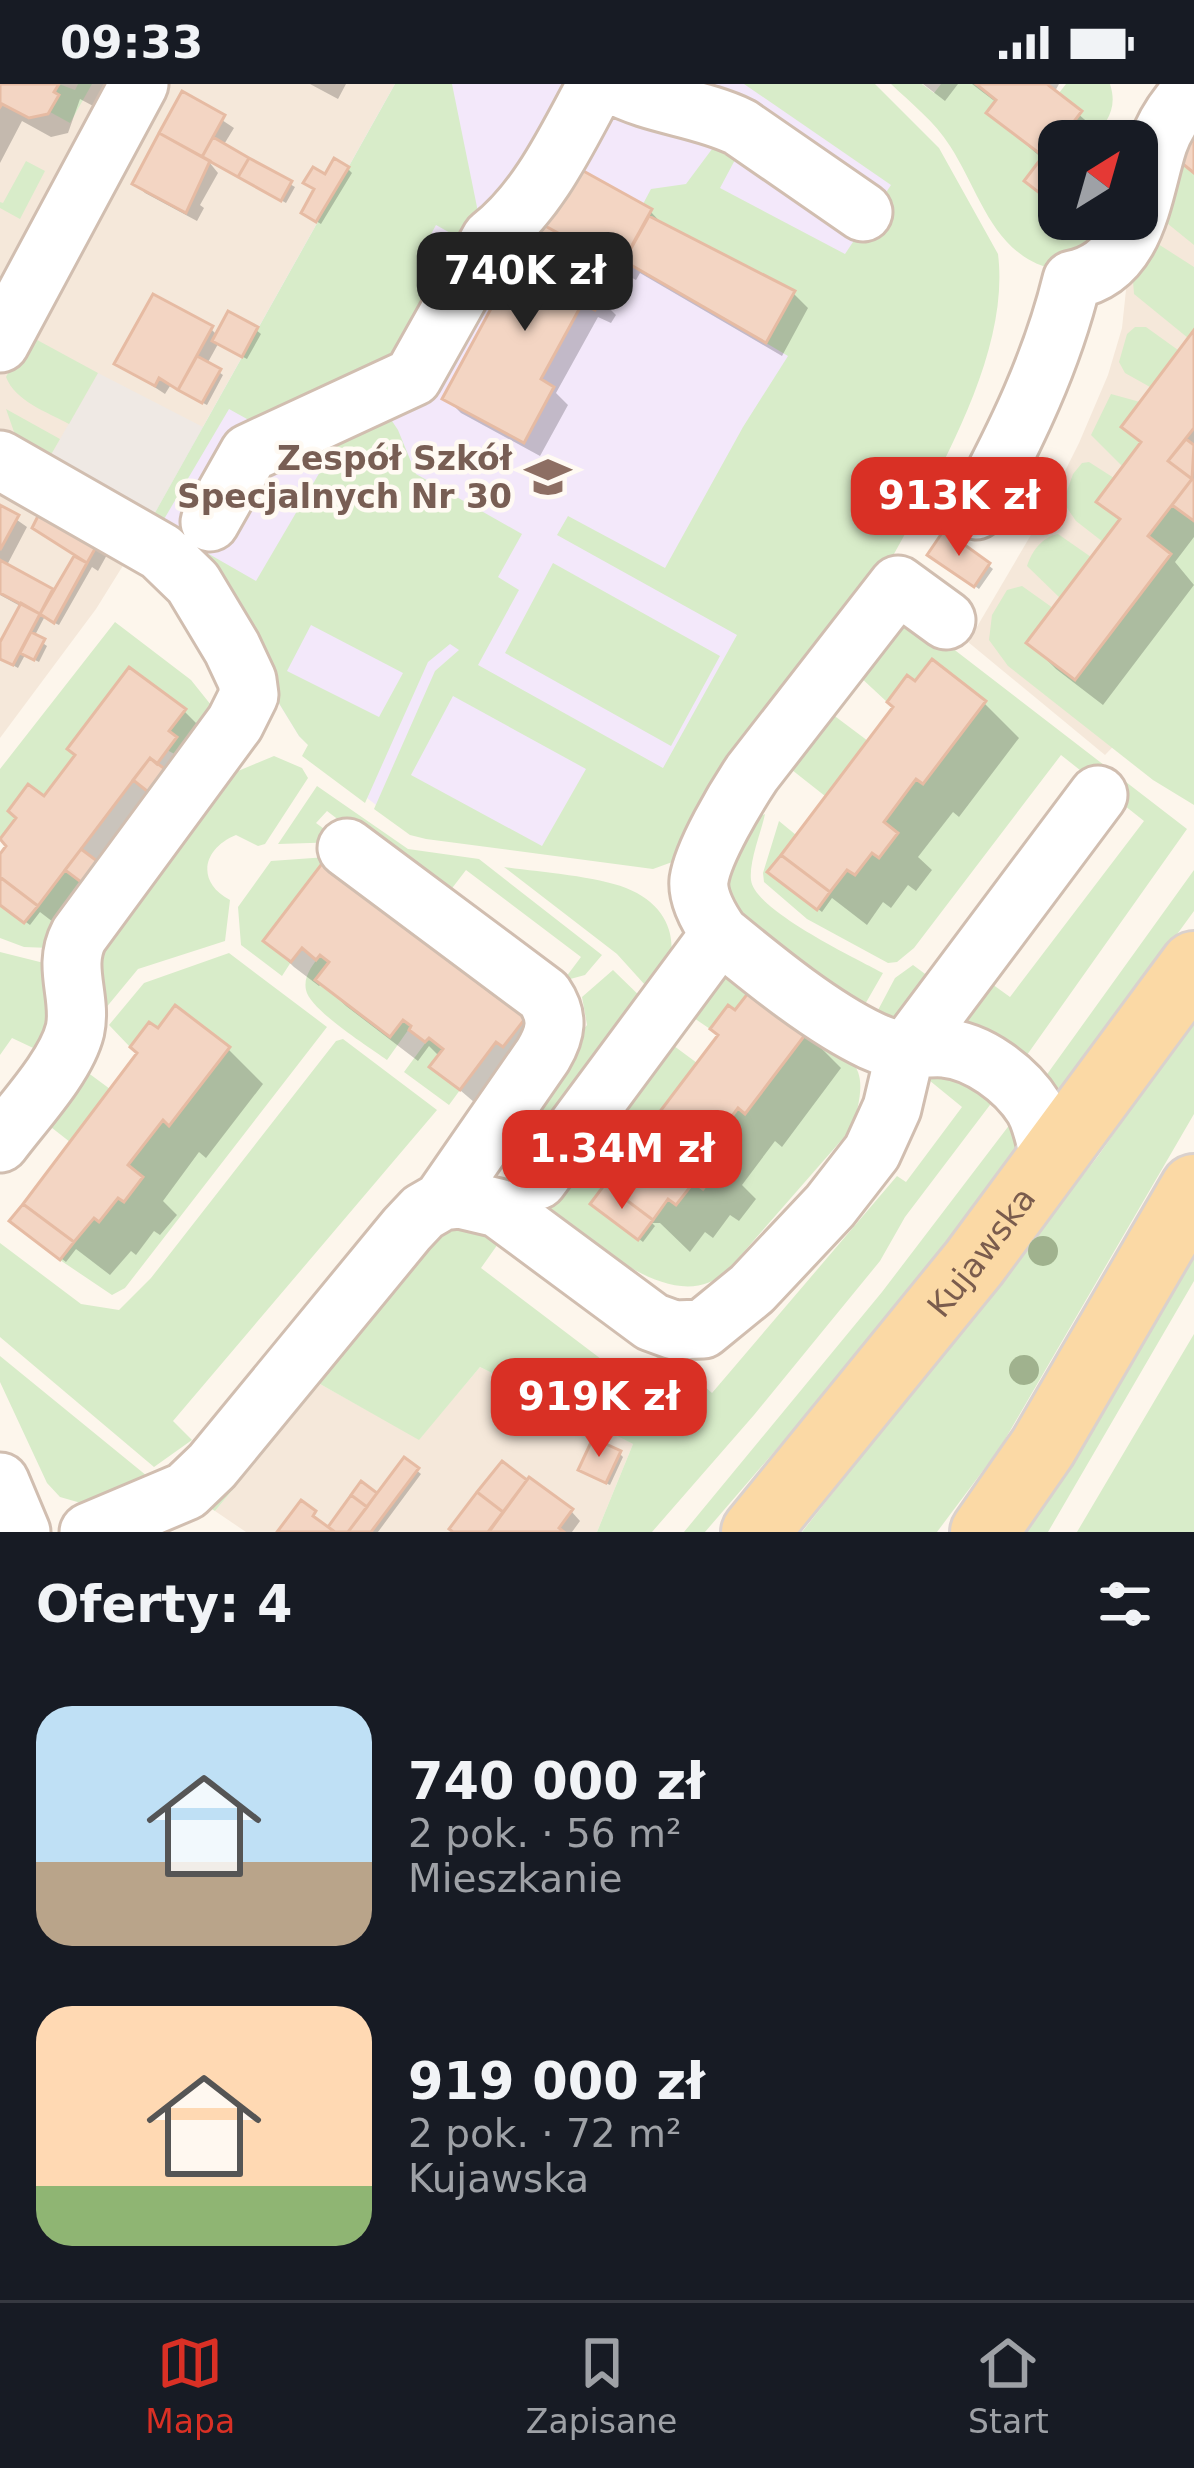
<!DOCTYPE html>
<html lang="pl">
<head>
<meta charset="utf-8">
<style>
  :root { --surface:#171b24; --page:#20242c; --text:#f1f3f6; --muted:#9ea1a6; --line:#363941; --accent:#d93025 }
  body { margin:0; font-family:"DejaVu Sans",sans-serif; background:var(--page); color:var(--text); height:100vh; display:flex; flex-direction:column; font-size:45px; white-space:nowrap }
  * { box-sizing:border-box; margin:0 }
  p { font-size:39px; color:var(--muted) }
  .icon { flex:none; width:66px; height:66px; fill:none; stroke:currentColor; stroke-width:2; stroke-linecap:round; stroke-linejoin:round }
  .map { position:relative; height:1448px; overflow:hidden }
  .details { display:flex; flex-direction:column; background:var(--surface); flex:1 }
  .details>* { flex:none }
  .needle { width:78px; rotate:37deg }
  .fabs { position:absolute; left:1038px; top:36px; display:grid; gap:24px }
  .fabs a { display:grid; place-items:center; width:120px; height:120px; border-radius:24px; background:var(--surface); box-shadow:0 3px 9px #0004; font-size:60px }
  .price { position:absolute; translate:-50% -102px; padding:0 27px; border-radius:24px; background:var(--accent); color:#fff; font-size:39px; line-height:78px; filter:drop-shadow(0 3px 6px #0008) }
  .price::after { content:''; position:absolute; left:50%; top:72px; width:36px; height:27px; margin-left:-18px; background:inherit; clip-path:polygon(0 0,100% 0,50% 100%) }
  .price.on { background:#222; color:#fff }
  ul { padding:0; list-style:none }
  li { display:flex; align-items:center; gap:36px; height:300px; padding:0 36px }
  li span { display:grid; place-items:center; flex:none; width:336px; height:240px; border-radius:36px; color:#555 }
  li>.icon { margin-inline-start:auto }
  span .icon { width:144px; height:144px; fill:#fffc; stroke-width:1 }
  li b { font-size:51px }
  h2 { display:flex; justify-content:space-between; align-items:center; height:144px; padding:0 36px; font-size:51px }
  .status { display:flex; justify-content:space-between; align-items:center; height:84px; padding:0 60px; background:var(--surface); direction:ltr }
  .status svg { height:33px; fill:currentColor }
  .dock { display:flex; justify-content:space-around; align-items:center; height:168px; border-top:3px solid var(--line); background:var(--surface); font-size:33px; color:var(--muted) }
  .dock a { display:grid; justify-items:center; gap:6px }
  .dock .on { color:var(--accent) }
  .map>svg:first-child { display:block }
  .residential { fill:#f5e8da }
  .industrial { fill:#efe9e4 }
  .education { fill:#f3e8fa }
  .green { fill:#d8ecc9; fill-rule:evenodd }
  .shadow { fill:#0003 }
  .building { fill:#f3d5c3; stroke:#e6bba3; stroke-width:3 }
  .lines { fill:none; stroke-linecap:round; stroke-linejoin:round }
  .minor-casing { stroke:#d1beb0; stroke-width:63 }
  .major-casing { stroke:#dad1cd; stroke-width:72 }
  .minor { stroke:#fff; stroke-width:57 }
  .major { stroke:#fbd9a5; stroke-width:66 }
  .tree { fill:#a0b28e }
  .labels { text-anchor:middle; stroke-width:9; stroke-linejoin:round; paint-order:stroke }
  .education-label { font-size:33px; font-weight:bold; fill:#785e54; stroke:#fffaf3; text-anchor:end }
  .street-label { font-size:33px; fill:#7a5c4d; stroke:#fffaf3 }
</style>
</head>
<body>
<div class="status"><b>09:33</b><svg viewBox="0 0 49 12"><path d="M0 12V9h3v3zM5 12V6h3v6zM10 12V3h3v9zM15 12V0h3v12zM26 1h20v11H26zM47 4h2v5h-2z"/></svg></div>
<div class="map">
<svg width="1194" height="1448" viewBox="0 0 1194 1448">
  <rect width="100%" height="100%" fill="#fdf6ec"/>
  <path class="residential" d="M0 0H395L147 443 96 525 0 654Z
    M1194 54V555L1130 645 1105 671 968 558 1045 427 1079 359 1108 291 1122 244 1130 168Z
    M480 1283 633 1360 597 1448H246L215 1427 320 1300 419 1355Z"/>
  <path class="industrial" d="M98 289 203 343 147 443 41 388Z"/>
  <path class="education" d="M395 0H758L905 100 659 779 407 745 349 700 299 652 197 487 147 443Z"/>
  <path class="green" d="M59 0 75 6 78 0H92L70 39 50 28Z
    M395 0H452L478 128 463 156 436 141 419 172 445 187 394 280 267 346 229 325 160 442 256 497 324 381 297 364 370 324 392 337 398 346 416 390 522 450 498 493 519 506 478 581 663 684 737 551 557 451 568 432 665 484 743 343 788 272 766 259 795 207 649 132 652 125 643 120 651 105 686 100 715 61 736 74 720 104 845 170 891 101 744 0H875L939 64 998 170C1011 274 931 401 883 490L870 489 686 773 653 785 426 755 410 751 374 725 435 587 459 566 450 560 428 578 365 719 302 672 308 661 299 652 198 487 147 443ZM311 541 403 589 379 633 287 587ZM453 612 586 685 542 762 411 691Z
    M891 0H922L934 9 941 0H976L996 16 987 29 1043 72 1024 97 1059 124V135H1073L1082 142 1088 135H1128L1057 186C993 173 981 110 950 62 935 38 911 19 891 0Z
    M1066 0H1110C1118 25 1107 38 1091 57H1070L1063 52 1082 27 1059 9Z
    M1194 20V161L1157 131Z
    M26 77 45 87 20 135 0 124V118L3 119Z
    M1155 158 1194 183V246L1188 254 1134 210 1132 184Z
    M1135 243H1146L1178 266 1150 303 1125 289 1119 278 1127 250Z
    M28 251 98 289 69 340C47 328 15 317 6 293Z
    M1111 310 1140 318 1121 343 1141 358 1123 383 1091 351Z
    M6 325 60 355 41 388 21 368Z
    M1089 378 1114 394 1097 417 1120 435 1103 458 1076 437 1063 418 1073 390 1082 379Z
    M1172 421 1194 437V721L1153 696 1008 582 989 556 992 531 1007 506 1022 502 1053 524 1026 559 1076 596 1171 470 1148 452Z
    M1058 450 1091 473 1060 514 1027 482C1032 467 1042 453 1058 450Z
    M553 479 720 572 671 662 505 569Z
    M908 530 1187 745 1022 978 959 945 985 895 1010 913 1144 737 1061 671 914 864 897 878 888 879 807 835 764 798 763 789 779 737 796 751 767 789 817 825 847 786 855 791 872 769 880 774 898 749 884 738 916 695 923 700 985 618 932 576 915 597 906 592 887 618 858 591Z
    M115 538 191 596 215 626 180 673 167 666 177 653 169 647 186 625 129 583 68 665 75 671 44 712 27 701 8 727 16 734 0 755V685Z
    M828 627 868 657 825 712 787 682Z
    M274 672 302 684 308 694 265 760 258 762 236 751C202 765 196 798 230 816L225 857 138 885 100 931 93 877 213 705 238 687Z
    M317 702 408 765 479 775 602 871 585 891 563 897 581 873 466 786 443 816 327 727 316 739 342 758 278 760Z
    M765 730C761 749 749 777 751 796 754 826 857 875 883 889L860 929 731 832 721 807 749 736Z
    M327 773 264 857 291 878 282 892 241 861 238 823 271 777Z
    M504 783C539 788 595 792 626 804 677 824 683 871 655 912L617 870Z
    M65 786 85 801 50 864 24 863 0 854V821L24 839Z
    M1194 786V827L1047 1029 1035 1007Z
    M0 868 52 881 48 971 12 954 0 971Z
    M229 869 327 943 125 1204 112 1211 60 1176 94 1134 100 1137 118 1114 125 1118 143 1093 128 1081 163 1036 175 922 158 944 149 938 130 963 109 941 144 899Z
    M320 871 329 878 316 897 390 952 403 936 411 942 387 976C369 963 310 926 306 906 303 892 313 881 320 871Z
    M913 881 936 898 900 942 877 928 895 894Z
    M613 886 648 920 514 1091 504 1087 497 1077 504 1050 521 1062 536 1043 520 1028 587 941 582 913Z
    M724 888C764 912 841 944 858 988 864 1004 857 1026 853 1043L728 1186C675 1237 592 1156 548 1122L606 1048 631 1066 637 1155 668 1115 677 1121 694 1098 723 1078 707 1066 738 1024 745 1029 735 926 728 922 710 945 691 932Z
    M1194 936V1030L1000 1364 937 1448H802L1098 1072Z
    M429 954 443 965 430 983 460 1006 449 1021 404 988Z
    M343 955 437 1026 173 1337 192 1356 154 1383 0 1253V1159L81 1220 119 1226 151 1194 336 957Z
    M670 959 697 979 647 1046 620 1025Z
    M944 987 996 1013 905 1133 880 1177 754 1331 652 1448H597L633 1360 480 1283 419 1356 320 1300 215 1427 207 1422 440 1148 465 1135 505 1150 481 1184 634 1300 663 1266 712 1309 897 1092 906 1098 962 1023 924 992Z
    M87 988 110 1005 70 1058 47 1040Z
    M1017 1031 1024 1056 1016 1072 887 1237 705 1448H684L882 1208Z
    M1194 1156V1197L1048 1448H1025L1065 1386Z
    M1194 1250V1448H1077Z
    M0 1272 147 1392 81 1419 60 1413 47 1399 0 1298Z"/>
  <path class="shadow" d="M0 0H108L95 23 80 15 68 49 51 53 22 37 0 79Z
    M310 0H346L338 15Z
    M923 0H958L945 17Z
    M972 0H1059L1054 9 1107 55 1059 57V127L1028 97 1044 76 990 29 997 19Z
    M184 11 234 44 223 62 295 103 286 119 205 73 218 89 200 121 204 124 197 137 145 109 135 99Z
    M571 83 650 127 667 145 793 209 808 224 782 272 640 189 636 196 621 188 604 219 616 231 611 239 598 233 556 309 568 321 540 372 461 329 446 314Z
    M348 85 352 89 321 140 309 133 316 106 326 94Z
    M1070 135H1135L1110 166Z
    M211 245 218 252 256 246 261 250 247 275 218 260 207 280 223 291 207 321 170 302 165 310 118 279Z
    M1194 251V453L1175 478 1194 501 1103 621 1056 585 1030 559 1121 438 1100 417 1143 361 1125 343Z
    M0 424 27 443 6 483 55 511 77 473 35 443 113 460 98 487 92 483 59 541 44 534 34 553 47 562 39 578 25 571 18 584 0 574V565L22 523 0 511Z
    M935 474 988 481 993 485 979 505Z
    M984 619 1019 654 959 733 953 728 918 773 932 786 916 807 908 801 891 824 883 818 867 841 832 814 822 828 775 792Z
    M184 627 219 662 75 855 40 828 30 841 0 819V775L45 716Z
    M383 830 498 917 529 929 524 982 488 1030 433 983 440 973 429 962 418 977 346 922 322 899 319 902 294 883 267 857Z
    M806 949 841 984 782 1063 775 1057 742 1101 756 1115 739 1137 730 1131 713 1154 705 1148 690 1168 660 1139H652L657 1144 655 1142 643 1158 598 1124Z
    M228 965 263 1000 206 1074 199 1068 163 1117 177 1131 160 1151 154 1147 136 1171 131 1167 110 1191 76 1165 66 1178 17 1141Z
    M525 1037 538 1048 526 1065 513 1054Z
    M619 1369 623 1373 610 1401 586 1390Z
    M405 1377 421 1390 378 1448H281L302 1420 328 1447 362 1401 378 1413Z
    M502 1381 571 1427 580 1437 572 1448H451Z"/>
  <path class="building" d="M0 0H59L54 8 59 11 48 30 29 34 2 20 0 23Z
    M976 0H1047L1082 27 1063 52 1070 57H1059V124L1024 97 1043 72 986 29 996 16Z
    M182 7 225 31 202 73 159 49Z
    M159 49 210 77 186 129 132 100Z
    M213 53 249 74 238 93 202 73Z
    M1194 54V89L1178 76Z
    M249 74 292 97 281 117 238 93Z
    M334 74 349 83 316 138 301 129 314 105 303 99 313 83 325 90Z
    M569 79 652 125 620 183 538 138Z
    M649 132 795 207 766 259 624 177Z
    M538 138 605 175 589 206 602 213 595 226 582 220 541 295 554 303 524 359 442 315Z
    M153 210 213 242 178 306 159 294 155 302 114 280Z
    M228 227 258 243 242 273 212 257Z
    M1194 246V344L1168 377 1192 395 1148 452 1171 470 1075 596 1026 559 1120 435 1096 418 1141 358 1121 343Z
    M197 272 221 285 202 319 178 306Z
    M1186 355 1194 361 1192 395 1168 377Z
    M1192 395 1194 397V437L1172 421Z
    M46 416 105 447 87 479 32 444Z
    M0 421 19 431 0 466Z
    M944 446 990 479 974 503 927 471Z
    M74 472 87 479 54 539 40 530Z
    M0 476 53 505 40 530 0 509Z
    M21 519 40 530 13 581 0 575V558Z
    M31 548 45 555 34 576 20 569Z
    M932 575 986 617 923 700 916 695 884 738 898 749 879 774 872 769 855 791 847 786 830 808 781 771 893 623 887 618 907 591 915 597Z
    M129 583 186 625 169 647 177 653 157 680 150 674 38 822 0 793V770L6 762 0 755 16 734 8 727 28 700 44 712 75 671 67 665Z
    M150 674 169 688 152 711 133 696Z
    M81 765 101 780 85 801 65 786Z
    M781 771 830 808 817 826 767 788Z
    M327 773 355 805 497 913 503 906 531 927 503 963 496 958 460 1006 429 983 443 965 429 954 425 958 409 946 411 942 403 936 390 953 315 896 329 878 320 871 316 876 302 864 291 878 263 857Z
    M0 793 38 822 24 839 0 821Z
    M752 904 808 947 745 1030 738 1024 707 1066 723 1078 703 1105 694 1098 676 1121 668 1115 653 1136 605 1100 718 951 710 945 728 921 735 926Z
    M175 921 230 963 169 1042 163 1036 128 1081 143 1093 124 1118 118 1114 99 1138 94 1134 74 1158 23 1120 137 969 130 963 149 938 158 944Z
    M525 1033 536 1042 521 1063 509 1054Z
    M605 1100 653 1136 638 1156 590 1120Z
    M23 1120 74 1158 60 1176 9 1137Z
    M593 1354 621 1367 606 1399 578 1386Z
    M404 1373 419 1384 371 1448H348Z
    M502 1377 527 1396 503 1428 477 1408Z
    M529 1393 573 1425 559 1444 564 1448H489Z
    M361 1397 377 1409 367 1423 351 1411Z
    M477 1408 503 1428 488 1448H453L449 1445Z
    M351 1411 367 1423 348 1448H335L328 1443Z
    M301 1416 316 1427 313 1432 335 1448H277Z"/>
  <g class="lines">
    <g class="minor-casing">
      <path id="minor" d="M613 0C653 22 699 23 740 43L863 128
        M0 259 139 0
        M0 376 161 468 193 499 232 564 247 596 249 611 235 639 79 851C62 883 82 913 75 946 66 983 23 1028 0 1059
        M976 426C1016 352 1052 278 1072 196 1138 184 1142 109 1158 60 1165 39 1179 20 1194 4
        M210 438 249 369 413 293 491 154C539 117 568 53 597 0
        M946 536 898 501 752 689C736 713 703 768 699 796 697 814 710 836 720 850 764 886 821 933 872 957 910 974 910 962 944 964 978 967 1016 995 1034 1024 1043 1040 1046 1060 1050 1077
        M347 764 544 911C559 933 556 949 543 971L442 1117
        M538 1096 720 850
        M0 1398 21 1448
        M89 1448 186 1407 212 1382 407 1145 423 1128 442 1117 460 1115 498 1124 652 1238 674 1246 703 1245 752 1205 830 1122 872 1068 892 1024 905 969 1098 711"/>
    </g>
    <g class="major-casing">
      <g id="major">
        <path id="s1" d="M755 1448 974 1179 1194 881"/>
        <path d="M984 1448 1043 1363 1194 1104"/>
      </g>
    </g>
    <use href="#minor" class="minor"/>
    <use href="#major" class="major"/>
  </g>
  <g class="tree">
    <circle cx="1043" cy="1167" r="15"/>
    <circle cx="1024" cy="1286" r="15"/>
  </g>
  <defs>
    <g id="school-bare" transform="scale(3.6)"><path d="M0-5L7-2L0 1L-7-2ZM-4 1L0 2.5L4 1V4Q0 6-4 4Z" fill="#8d6e63" stroke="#fffaf3" stroke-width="2.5" paint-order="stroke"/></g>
  </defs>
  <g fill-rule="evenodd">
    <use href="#school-bare" x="548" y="393"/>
  </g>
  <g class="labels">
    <g class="education-label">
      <text x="512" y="386">Zespół Szkół<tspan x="512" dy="38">Specjalnych Nr 30</tspan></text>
    </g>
    <g class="street-label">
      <text dy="12" stroke="none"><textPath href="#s1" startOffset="360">Kujawska</textPath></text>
    </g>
  </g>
</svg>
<div class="fabs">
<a><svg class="needle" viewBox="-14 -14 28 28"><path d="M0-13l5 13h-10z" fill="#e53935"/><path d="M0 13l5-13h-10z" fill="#9ea1a6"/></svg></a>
</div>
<b class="price on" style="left:525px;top:250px">740K zł</b>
<b class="price" style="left:959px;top:475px">913K zł</b>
<b class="price" style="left:622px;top:1128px">1.34M zł</b>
<b class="price" style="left:599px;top:1376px">919K zł</b>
</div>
<section class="details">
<h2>Oferty: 4<svg class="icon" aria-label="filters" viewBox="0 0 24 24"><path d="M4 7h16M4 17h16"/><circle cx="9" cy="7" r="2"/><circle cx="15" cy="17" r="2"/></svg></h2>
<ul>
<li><span style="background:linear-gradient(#bfe0f5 65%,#b9a48a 0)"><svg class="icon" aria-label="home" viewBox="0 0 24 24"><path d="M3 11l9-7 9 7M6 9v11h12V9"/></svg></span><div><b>740 000 zł</b><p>2 pok. · 56 m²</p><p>Mieszkanie</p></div></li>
<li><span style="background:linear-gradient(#ffd9b3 75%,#8fb573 0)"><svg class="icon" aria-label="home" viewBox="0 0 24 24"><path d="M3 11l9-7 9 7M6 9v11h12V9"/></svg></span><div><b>919 000 zł</b><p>2 pok. · 72 m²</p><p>Kujawska</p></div></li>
</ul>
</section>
<nav class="dock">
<a class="on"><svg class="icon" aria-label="map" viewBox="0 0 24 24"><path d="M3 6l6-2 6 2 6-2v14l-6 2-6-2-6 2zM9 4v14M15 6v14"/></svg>Mapa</a>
<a><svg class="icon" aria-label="saved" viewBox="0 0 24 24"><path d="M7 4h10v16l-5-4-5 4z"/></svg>Zapisane</a>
<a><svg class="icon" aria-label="home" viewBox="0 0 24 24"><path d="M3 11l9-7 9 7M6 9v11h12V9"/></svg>Start</a>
</nav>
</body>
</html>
